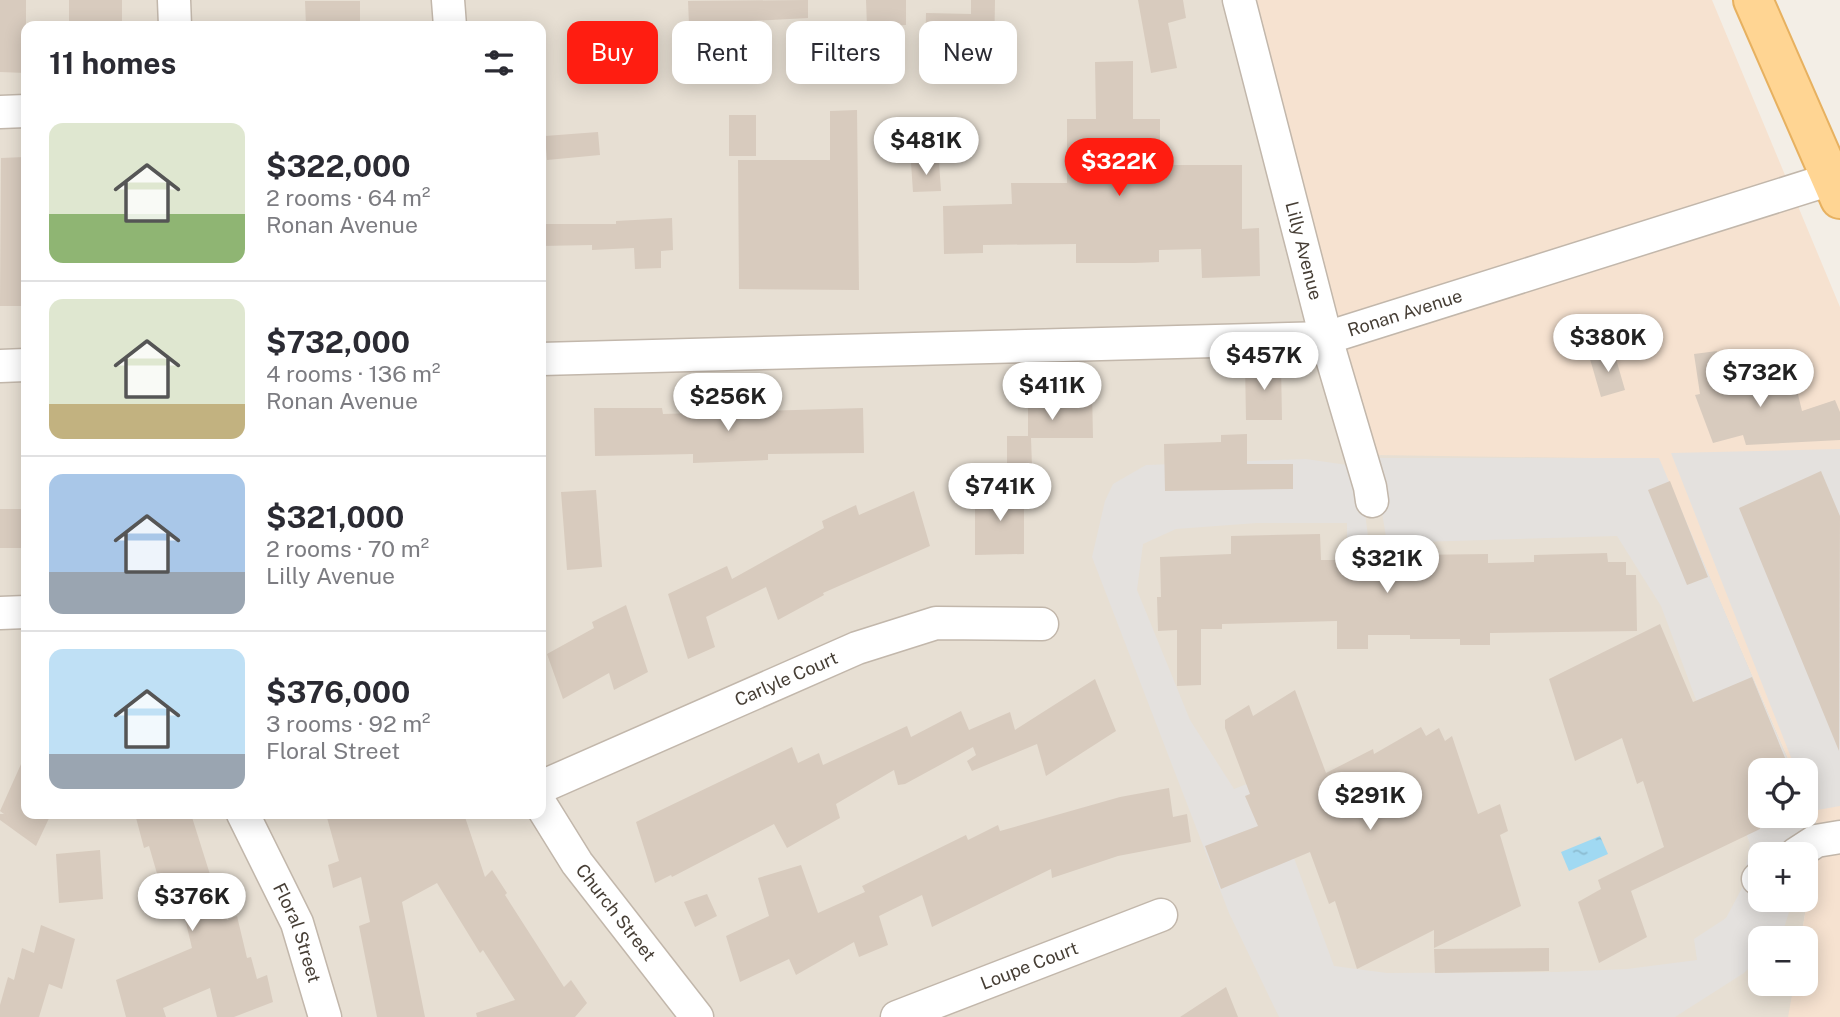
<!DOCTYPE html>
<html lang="en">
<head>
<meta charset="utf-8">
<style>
  :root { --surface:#fff; --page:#f7f7f7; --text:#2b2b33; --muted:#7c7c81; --line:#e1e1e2; --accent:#ff1d11 }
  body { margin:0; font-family:"Public Sans",sans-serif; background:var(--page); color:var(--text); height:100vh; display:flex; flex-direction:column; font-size:26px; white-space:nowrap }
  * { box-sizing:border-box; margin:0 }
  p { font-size:23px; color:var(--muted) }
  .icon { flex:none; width:38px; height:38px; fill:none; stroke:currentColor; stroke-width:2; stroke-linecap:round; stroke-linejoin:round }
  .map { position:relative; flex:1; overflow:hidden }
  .details { position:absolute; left:21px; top:21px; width:525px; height:798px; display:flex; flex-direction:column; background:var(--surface); border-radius:14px; box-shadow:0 4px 18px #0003 }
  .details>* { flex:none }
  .guide { position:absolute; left:567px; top:21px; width:665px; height:63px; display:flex; gap:14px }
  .buttons { position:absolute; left:1748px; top:758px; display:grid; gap:14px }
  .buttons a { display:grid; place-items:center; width:70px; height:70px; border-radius:14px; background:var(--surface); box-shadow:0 4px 18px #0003; font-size:35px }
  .price { position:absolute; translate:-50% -60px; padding:0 16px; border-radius:24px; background:#fff; color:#222; font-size:23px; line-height:46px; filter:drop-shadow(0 2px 4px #0008) }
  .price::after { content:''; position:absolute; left:50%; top:42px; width:21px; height:16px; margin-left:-10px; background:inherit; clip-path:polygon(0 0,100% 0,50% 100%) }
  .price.selected { background:var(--accent); color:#fff }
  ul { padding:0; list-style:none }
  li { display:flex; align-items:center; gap:21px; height:175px; padding:0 28px }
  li+li { border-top:2px solid var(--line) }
  li span { display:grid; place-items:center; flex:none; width:196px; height:140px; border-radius:14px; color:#555 }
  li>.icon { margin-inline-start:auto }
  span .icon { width:84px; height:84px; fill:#fffc; stroke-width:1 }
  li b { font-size:30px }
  h2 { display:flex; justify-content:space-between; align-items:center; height:84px; padding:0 28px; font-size:30px }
  .pill { padding:0 24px; border-radius:14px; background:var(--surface); box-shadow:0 4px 18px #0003; font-size:24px; line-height:63px }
  .pill.selected { background:var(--accent); color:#fff }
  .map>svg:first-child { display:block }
  .residential { fill:#e7dfd3; fill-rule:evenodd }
  .commercial { fill:#f6e2d0 }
  .parking { fill:#e4e1de }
  .water { fill:url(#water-ripples) }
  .building { fill:#d8cbbe }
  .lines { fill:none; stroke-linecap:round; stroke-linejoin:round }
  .minor-casing { stroke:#c2b7ab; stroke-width:35 }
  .major-casing { stroke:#e7b160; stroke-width:42 }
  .minor { stroke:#fff; stroke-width:32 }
  .major { stroke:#ffd593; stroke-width:38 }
  .labels { text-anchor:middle; stroke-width:5; stroke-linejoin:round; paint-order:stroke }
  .street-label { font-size:18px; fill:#463e35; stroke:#fff }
</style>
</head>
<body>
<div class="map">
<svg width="1840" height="1017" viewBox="0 0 1840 1017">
  <defs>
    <pattern id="water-ripples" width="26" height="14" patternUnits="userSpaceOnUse" patternTransform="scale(1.75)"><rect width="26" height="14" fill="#a0d9f2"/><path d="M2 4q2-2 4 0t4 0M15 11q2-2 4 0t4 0" fill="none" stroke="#8bbbd0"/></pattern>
  </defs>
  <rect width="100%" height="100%" fill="#f3eee6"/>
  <path class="residential" d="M0 0H1256L1339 348 1659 458 1793 770H1760V816H1806V800L1819 829 1801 938H1760V984H1794L1789 1017H0ZM26 26H541V814H26ZM1760 854H1806V900H1760Z"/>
  <path class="commercial" d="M1256 0H1712L1840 307V1017H1788L1794 984H1806V938H1801L1819 829 1806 800V770H1793L1659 459 1374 455 1339 348Z"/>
  <path class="parking" d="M1840 449V806L1812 811 1806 795V770H1796L1671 453Z
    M1373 458H1659L1792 770H1760V816H1806V802L1817 826 1806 854H1760V900H1793L1781 937 1760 938V957L1744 973 1675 1017H1279L1229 913 1092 557 1105 501 1113 484 1146 465 1306 459 1354 466 1362 488 1368 537 1347 539V523H1257L1176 529 1143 544 1137 590 1190 720 1234 789 1264 777 1334 966 1387 973 1556 972 1627 969 1697 960 1694 939 1726 918 1742 888 1750 844 1661 606 1617 536 1387 543Z"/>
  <path class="water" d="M1600 836 1608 854 1569 871 1561 852Z"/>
  <path class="building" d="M0 0H26V73L0 72Z
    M69 0H122V26H69Z
    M808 0V18L714 23 716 70 691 71 688 1Z
    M866 0H906V25L867 27Z
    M971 0H995L994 60 925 59 926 13 971 14Z
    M1138 0H1183L1186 18 1168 23 1177 68 1151 73Z
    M305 1H360V26H306Z
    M1133 61V119H1160V165H1242V229L1259 228 1260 276 1202 278 1201 249 1159 250V262L1135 263H1076V244L983 245V253L944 254 943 206 1012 204 1011 183H1067V119H1096L1095 62Z
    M857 110 859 290 739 289 738 160H830V111Z
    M729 115H756V156H729Z
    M598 132 600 155 547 160 545 136Z
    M25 157 26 306H0L1 158Z
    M939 162 941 191 913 192 911 163Z
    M672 218 673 250 661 251V268L635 269 634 248 592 250V245L541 246V224H616V221Z
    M1717 351 1723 387 1768 374 1795 382 1802 411 1835 400 1840 412V440L1746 445 1743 435 1713 443 1695 395 1700 394 1694 354Z
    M1614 352 1625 390 1601 397 1590 359Z
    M1245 363H1281L1282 420H1246Z
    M1092 392 1093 438H1031L1032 466H1007V436H1028V393Z
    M594 408H662L663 414 863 408 864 453 768 454V460L693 463V454L595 456Z
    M1247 434V464H1293V489L1165 491 1164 444 1221 442V435Z
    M1821 471 1840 516 1839 751 1739 508Z
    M1670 481 1708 577 1687 585 1648 490Z
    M596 490 602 567 567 570 561 492Z
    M914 491 930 546 823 593 824 595 778 620 766 587 706 617 715 647 688 659 668 594 727 566 732 579 824 528 822 521 856 505 859 515Z
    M1024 491V554L975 555V492Z
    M0 509H25L24 548H0Z
    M1320 534 1321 560H1363V566H1410V555L1488 554V563L1534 562V555L1607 553 1608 562H1626V575H1636L1637 631 1490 633V645H1460V639H1410V635H1368V649H1337V621L1222 624V629H1201V685L1177 686V630L1158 631 1157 597H1161L1160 557 1231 554V536Z
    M626 605 648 672 614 690 609 673 563 699 547 654 594 628 592 622Z
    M1660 624 1693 702 1752 677 1790 770H1760V829L1631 891 1647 937 1599 963 1578 902 1601 889 1598 880 1664 847 1643 781 1637 784 1622 738 1575 761 1549 679Z
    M1095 679 1116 731 1046 776 1037 744 972 771 967 761 976 755 973 747 905 784 898 785 894 770 836 804 840 818 787 848 774 824 672 877 671 875 655 883 636 822 792 747 798 763 819 753 823 765 907 726 911 737 961 711 969 730 1010 712 1015 730Z
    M1295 690 1326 773 1373 749 1374 754 1421 727 1426 736 1439 728 1445 741 1452 736 1478 814 1500 804 1508 831 1500 835 1521 906 1434 948V930L1357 969 1335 901 1329 904 1310 852 1221 889 1205 846 1258 826 1245 796 1250 794 1225 728V720L1249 705 1253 716Z
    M26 753V814H51L36 846 0 820V814H4L0 811Z
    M1169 788 1173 817 1187 814 1191 842 1118 856 1052 878 1051 869 932 927 922 895 879 916 888 945 859 957 854 942 796 975 789 959 740 982 726 936 769 916 758 878 801 865 818 913 865 892 862 886 966 835 968 840 998 825 1000 831 1120 797Z
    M135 814H191L218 900 222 898 227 920 237 916 247 958 251 957 257 979 267 975 273 1002 234 1017H217L210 988 163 1008 166 1017H126L116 980 192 948 181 902 167 908 149 846 144 848Z
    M326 814H464L485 877 492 870 507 893 505 895 564 987 571 980 587 1003 575 1017H477L476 1013 515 1000 483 950 480 953 437 883 402 902 425 1017H377L359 926 370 922 361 877 333 888 328 865 339 861Z
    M100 850 103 899 59 903 56 854Z
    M707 894 717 916 695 927 684 902Z
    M41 925 75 939 62 989 49 984 39 1017H0V1005L8 977 14 980 22 948 34 953Z
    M1549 948V971L1435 973 1434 949Z
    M1226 987 1238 1017H1180Z"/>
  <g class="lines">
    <g class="minor-casing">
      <g id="minor">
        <path d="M174 0 175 26"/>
        <path d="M448 0 450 26"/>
        <path id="s1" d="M1239 0 1326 338 1370 487 1372 501"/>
        <path d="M0 112 26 111"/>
        <path id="s2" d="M541 359 1326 338 1831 179"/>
        <path d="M0 366 26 365"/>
        <path d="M0 613 26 612"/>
        <path id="s3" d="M541 787 857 648 936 623 1042 624"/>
        <path id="s4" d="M541 805 577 863 697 1017"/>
        <path id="s5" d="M243 814 297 923 325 1017"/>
        <path d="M1796 854 1816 841 1840 837"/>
        <path d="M1758 879 1760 877"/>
        <path id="s6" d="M897 1017 1161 915"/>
      </g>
    </g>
    <g class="major-casing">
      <path id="major" d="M1753 0 1840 199"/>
    </g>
    <use href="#minor" class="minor"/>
    <use href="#major" class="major"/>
  </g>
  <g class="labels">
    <g class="street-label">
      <text dy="6" stroke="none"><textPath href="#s1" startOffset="259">Lilly Avenue</textPath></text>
      <text dy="6" stroke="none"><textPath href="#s2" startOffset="868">Ronan Avenue</textPath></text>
      <text dy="6" stroke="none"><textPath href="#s3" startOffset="268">Carlyle Court</textPath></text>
      <text dy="6" stroke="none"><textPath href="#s4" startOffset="131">Church Street</textPath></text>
      <text dy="6" stroke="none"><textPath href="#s5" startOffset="131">Floral Street</textPath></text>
      <text dy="6" stroke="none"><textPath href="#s6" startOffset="142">Loupe Court</textPath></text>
    </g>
  </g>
</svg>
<div class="buttons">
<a><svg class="icon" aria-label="locate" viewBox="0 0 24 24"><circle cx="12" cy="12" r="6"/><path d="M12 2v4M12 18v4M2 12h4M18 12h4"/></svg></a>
<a>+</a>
<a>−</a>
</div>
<b class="price" style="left:926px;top:177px">$481K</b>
<b class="price selected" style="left:1119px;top:198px">$322K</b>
<b class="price" style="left:1608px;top:374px">$380K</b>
<b class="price" style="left:1264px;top:392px">$457K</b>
<b class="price" style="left:1760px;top:409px">$732K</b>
<b class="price" style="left:1052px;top:422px">$411K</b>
<b class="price" style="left:728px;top:433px">$256K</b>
<b class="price" style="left:1000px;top:523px">$741K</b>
<b class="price" style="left:1387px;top:595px">$321K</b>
<b class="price" style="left:1370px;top:832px">$291K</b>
<b class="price" style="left:192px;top:933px">$376K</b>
<div class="guide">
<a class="pill selected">Buy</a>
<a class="pill">Rent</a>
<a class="pill">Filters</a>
<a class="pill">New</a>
</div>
<section class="details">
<h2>11 homes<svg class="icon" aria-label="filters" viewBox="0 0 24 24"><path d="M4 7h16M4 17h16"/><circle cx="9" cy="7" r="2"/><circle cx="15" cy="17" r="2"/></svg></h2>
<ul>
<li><span style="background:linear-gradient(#dfe7d0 65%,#8fb573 0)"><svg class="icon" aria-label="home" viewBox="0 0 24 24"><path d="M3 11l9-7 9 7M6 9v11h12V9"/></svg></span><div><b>$322,000</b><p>2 rooms · 64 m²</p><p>Ronan Avenue</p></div></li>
<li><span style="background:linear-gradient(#dfe7d0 75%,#c2b280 0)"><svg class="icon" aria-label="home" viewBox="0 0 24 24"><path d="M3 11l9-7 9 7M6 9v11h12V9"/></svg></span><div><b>$732,000</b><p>4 rooms · 136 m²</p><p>Ronan Avenue</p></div></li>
<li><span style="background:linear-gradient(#a9c7e8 70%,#9aa5b1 0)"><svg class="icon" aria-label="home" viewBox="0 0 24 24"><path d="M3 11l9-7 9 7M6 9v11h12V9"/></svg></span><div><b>$321,000</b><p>2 rooms · 70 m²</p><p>Lilly Avenue</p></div></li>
<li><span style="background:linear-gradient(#bfe0f5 75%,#9aa5b1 0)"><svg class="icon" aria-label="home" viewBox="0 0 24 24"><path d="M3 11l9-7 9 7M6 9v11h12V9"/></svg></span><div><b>$376,000</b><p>3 rooms · 92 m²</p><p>Floral Street</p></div></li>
</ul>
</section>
</div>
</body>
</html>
